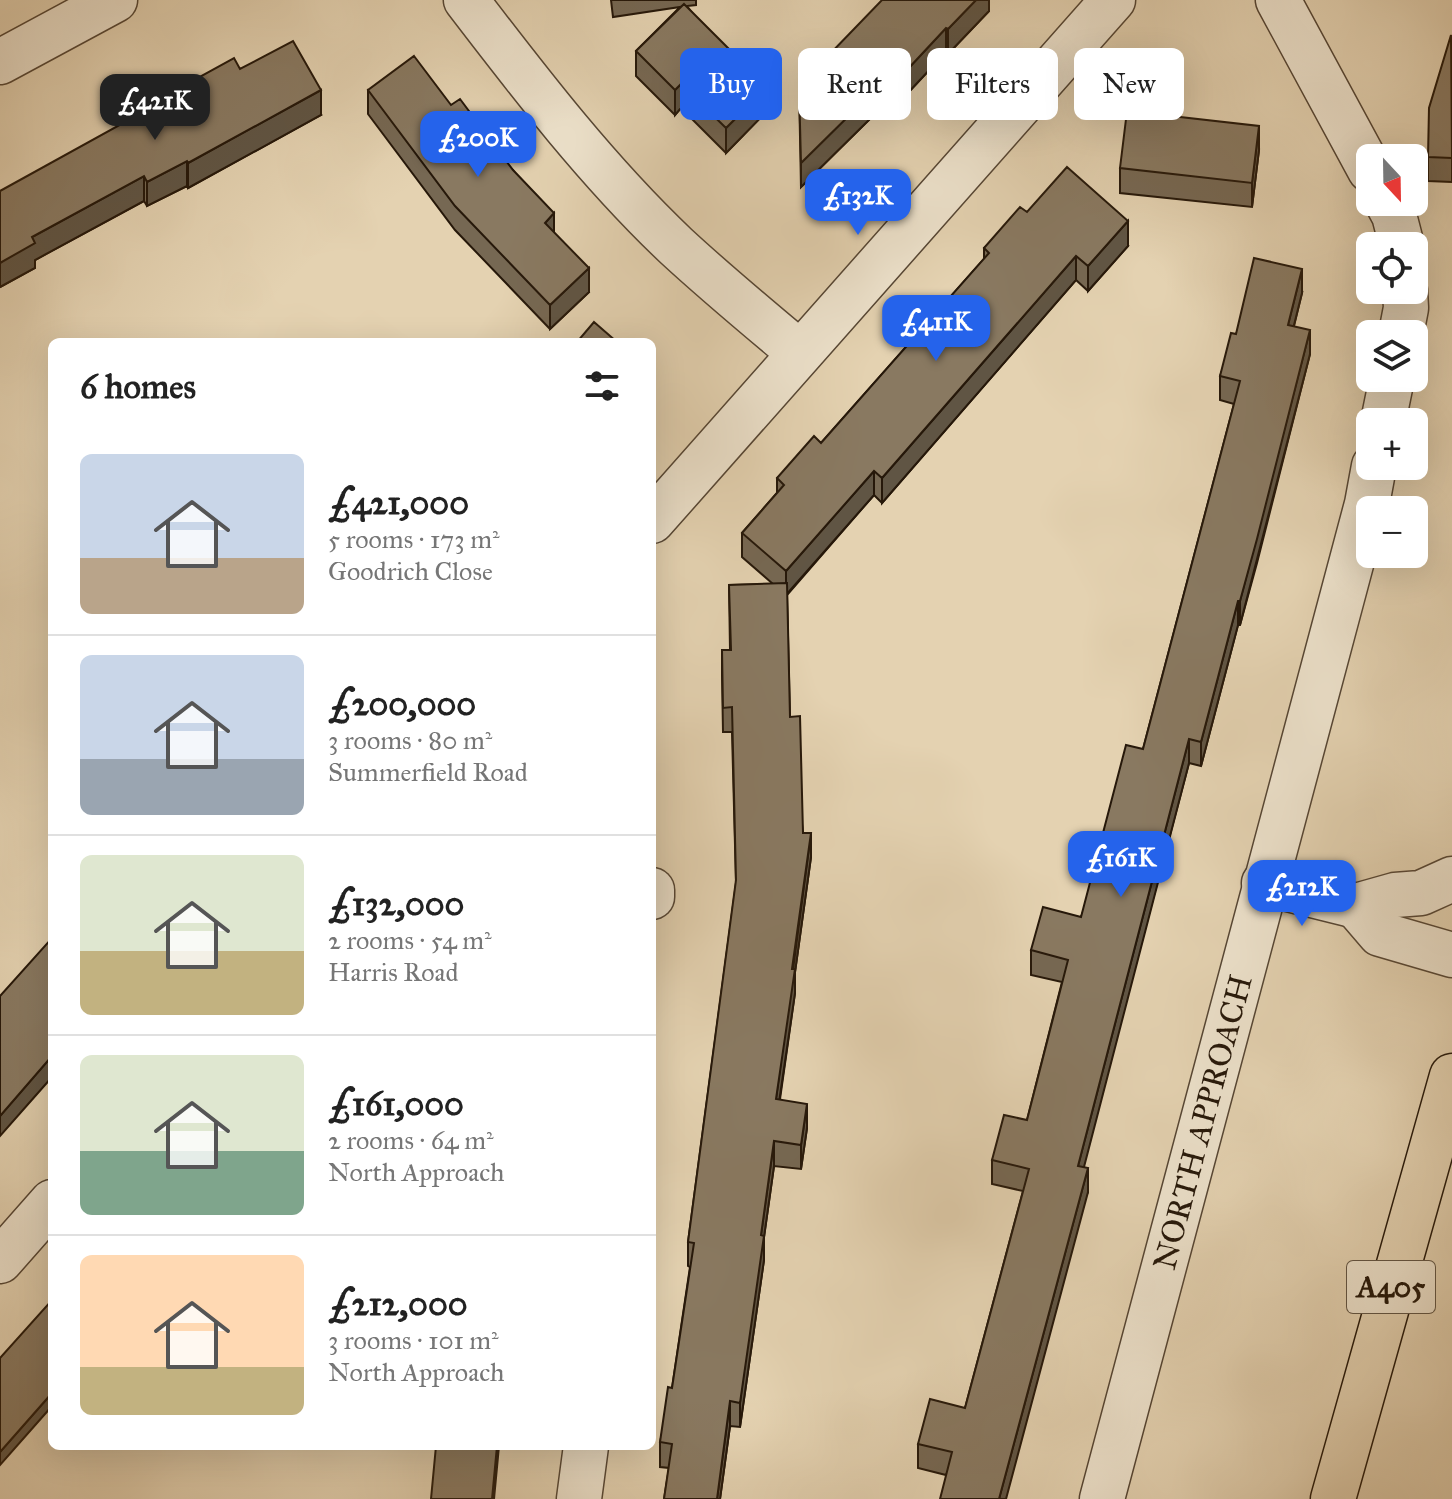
<!DOCTYPE html>
<html lang="en">
<head>
<meta charset="utf-8">
<style>
  :root { --surface:#fff; --page:#f2f2f2; --text:#222; --muted:#767676; --line:#e0e0e0; --accent:#2563eb }
  body { margin:0; font-family:"IM FELL Great Primer",serif; background:var(--page); color:var(--text); height:100vh; display:flex; flex-direction:column; font-size:30px; white-space:nowrap }
  * { box-sizing:border-box; margin:0 }
  p { font-size:26px; color:var(--muted) }
  .icon { flex:none; width:44px; height:44px; fill:none; stroke:currentColor; stroke-width:2; stroke-linecap:round; stroke-linejoin:round }
  .map { position:relative; flex:1; overflow:hidden }
  .side { position:absolute; left:48px; top:338px; width:608px; height:1112px; display:flex; flex-direction:column; background:var(--surface); border-radius:12px; box-shadow:0 8px 32px #0002 }
  .side>* { flex:none }
  .banner { position:absolute; left:680px; top:48px; width:652px; height:72px; display:flex; gap:16px }
  .needle { width:52px; rotate:158deg }
  .buttons { position:absolute; left:1356px; top:144px; display:grid; gap:16px }
  .buttons a { display:grid; place-items:center; width:72px; height:72px; border-radius:12px; background:var(--surface); box-shadow:0 8px 32px #0002; font-size:40px }
  .price { position:absolute; translate:-50% -68px; padding:0 18px; border-radius:16px; background:var(--accent); color:#fff; font-size:26px; line-height:52px; filter:drop-shadow(0 2px 4px #0008) }
  .price::after { content:''; position:absolute; left:50%; top:48px; width:24px; height:18px; margin-left:-12px; background:inherit; clip-path:polygon(0 0,100% 0,50% 100%) }
  .price.on { background:#222; color:#fff }
  ul { padding:0; list-style:none }
  li { display:flex; align-items:center; gap:24px; height:200px; padding:0 32px }
  li+li { border-top:2px solid var(--line) }
  li span { display:grid; place-items:center; flex:none; width:224px; height:160px; border-radius:12px; color:#555 }
  li>.icon { margin-inline-start:auto }
  span .icon { width:96px; height:96px; fill:#fffc; stroke-width:1 }
  li b { font-size:34px }
  h2 { display:flex; justify-content:space-between; align-items:center; height:96px; padding:0 32px; font-size:34px }
  .pill { padding:0 28px; border-radius:12px; background:var(--surface); box-shadow:0 8px 32px #0002; font-size:28px; line-height:72px }
  .pill.on { background:var(--accent); color:#fff }
  .map>svg:first-child { display:block }
  .lines { fill:none; stroke-linecap:round; stroke-linejoin:round }
  .minor-casing { stroke:#564634; stroke-width:47 }
  .trunk-casing { stroke:#26180a; stroke-width:47 }
  .minor { stroke:#ede2cc; stroke-width:44 }
  .trunk { stroke:#e4d2b1; stroke-width:44 }
  .wall { fill:#766853; stroke:#26180a; stroke-width:2 }
  .shaded-wall { fill:#605544; stroke:#26180a; stroke-width:2 }
  .building { fill:#897961; stroke:#26180a; stroke-width:2 }
  .labels { text-anchor:middle; stroke-width:7; stroke-linejoin:round; paint-order:stroke }
  .shield { fill:#ede2cc; stroke:#625544; stroke-width:2 }
  .shield-label { font-size:30px; font-weight:bold; fill:#26180a }
  .street-label { font-size:32px; fill:#26180a; stroke:#ede2cc }
</style>
</head>
<body>
<div class="map">
<svg width="1452" height="1499" viewBox="0 0 1452 1499">
  <rect width="100%" height="100%" fill="#e4d2b1"/>
  <filter id="stains"><feTurbulence type="fractalNoise" baseFrequency=".0025" numOctaves="4"/><feColorMatrix values="0 0 0 0 .2 0 0 0 0 .09 0 0 0 0 .02 0 0 0 .5 -.17"/></filter>
  <radialGradient id="worn" r=".72"><stop offset=".6" stop-color="#630" stop-opacity="0"/><stop offset="1" stop-color="#630" stop-opacity=".3"/></radialGradient>
  <g class="lines">
    <g class="minor-casing">
      <g id="minor">
        <path d="M466 0C531 85 598 172 676 246 716 283 758 318 800 353"/>
        <path d="M1278 0 1370 170"/>
        <path d="M0 62 115 0"/>
        <path d="M1387 202 1394 215 1402 246"/>
        <path d="M1401 334 1406 308 1405 290"/>
        <path d="M1383 422 1392 378"/>
        <path d="M652 521 1113 0"/>
        <path d="M1264 883 1356 906 1395 895 1421 893 1452 879"/>
        <path d="M652 890V897"/>
        <path d="M1356 906 1380 934 1452 955"/>
        <path d="M0 1261 52 1202"/>
        <path d="M579 1499 586 1446"/>
        <path id="s1" d="M1102 1499 1367 504 1374 466"/>
      </g>
    </g>
    <g class="trunk-casing">
      <path id="trunk" d="M1333 1499 1452 1076"/>
    </g>
    <use href="#minor" class="minor"/>
    <use href="#trunk" class="trunk"/>
  </g>
  <path class="wall" d="M611 0H696V5L687 6 767 111 726 153 681 108 675 115 636 76V51L680 7 613 17Z
    M989 0V11L948 54 946 52 892 110 885 104 801 187 799 86Z
    M1452 35V182L1428 181V157Z
    M240 69 321 115 188 188 187 186 147 206 144 201 35 260V268L0 287 183 90V86Z
    M368 90 451 105 513 170 554 233 589 292 550 329 455 230 368 114Z
    M1259 150 1252 207 1120 193V168Z
    M1027 212 1128 246 1088 291 1076 280 882 503 874 495 787 595 790 717 803 833 811 857 795 972V993L780 1099 807 1128 801 1169 774 1166 764 1237V1260L740 1427 730 1426 720 1499H664L669 1468 660 1467V1442L672 1388 690 1267 688 1266V1242L736 883 732 732H723L722 675V650H730L729 585 773 584 742 557V533L777 493V478L821 443 984 259V248Z
    M1302 293 1294 326 1310 354 1257 563 1240 625H1238L1201 766 1189 763 1134 971 1083 1167 1088 1192 946 1475 918 1468V1444L965 1408 1023 1191 992 1184V1160L1027 1120 1062 982 1031 975V950L1081 917 1143 749 1234 404 1220 400V376L1236 334Z"/>
  <path class="shaded-wall" d="M976 0H989V11L948 54V29Z
    M946 28V52L892 110V86Z
    M885 80V104L801 187V163Z
    M681 84V108L675 115V90Z
    M767 87V111L726 153V128Z
    M321 90V115L188 188V163Z
    M1259 126V150L1252 207V183Z
    M187 161V186L147 206V182Z
    M144 176V201L35 260V268L0 287V263L32 237Z
    M554 213V238L545 223Z
    M1128 221V246L1088 291V266Z
    M1076 256V280L882 503V478Z
    M589 268V292L550 329V305Z
    M1302 269V293L1288 349V325Z
    M1310 330V354L1240 625V601Z
    M874 471V495L786 595V571Z
    M1238 601V625L1201 766V742Z
    M1189 739V763L1078 1190V1166Z
    M811 833V857L795 972V993L776 1123V1099Z
    M52 1056V1077L0 1136V1116Z
    M807 1104V1128L801 1169V1145Z
    M774 1141V1166L764 1237V1260L740 1427V1403L761 1235Z
    M1088 1168V1192L1006 1499H999Z
    M52 1393V1406L0 1465V1452Z
    M730 1401V1426L720 1499H717Z
    M497 1446H499L494 1499H492Z"/>
  <path class="building" d="M882 0H976L948 29 946 28 892 86 885 80 801 163 799 86Z
    M684 4 767 87 726 128 681 84 675 90 636 51Z
    M1451 35 1452 158 1428 157 1429 108Z
    M293 41 321 90 188 163 187 161 147 182 144 176 32 237 35 243 0 263V191L185 89 183 86 234 58 240 69Z
    M414 56 451 105 460 99 513 170 554 213 545 223 589 268 550 305 455 206 368 90Z
    M1127 111 1259 126 1252 183 1120 168Z
    M1067 167 1128 221 1088 266 1076 256 882 478 874 471 786 571 742 533 784 485 777 478 814 436 821 443 989 253 984 248 1020 207 1027 212Z
    M1254 258 1302 269 1288 325 1310 330 1257 539 1240 601H1238L1201 742 1189 739 1078 1166 1088 1168 999 1499H940L952 1452 918 1444 930 1399 965 1408 1029 1169 992 1160 1004 1115 1027 1120 1068 960 1031 950 1043 907 1081 917 1126 745 1143 749 1240 381 1220 376 1231 333 1236 334Z
    M594 322 617 342H577Z
    M787 583 790 717 800 716 803 833H811L792 969H795L776 1099 807 1104 801 1145 774 1141 761 1235 764 1236 740 1403 730 1401 717 1499H664L672 1444 660 1442 668 1387 672 1388 694 1243 688 1242 736 880 732 707 723 708 722 650H731L729 585Z
    M52 938V1056L0 1116V996Z
    M52 1300V1393L0 1452V1358Z
    M436 1446H497L492 1499H431Z"/>
  <g class="labels">
    <rect class="shield" x="1347" y="1261" width="88" height="52" rx="6"/>
    <g class="shield-label">
      <text x="1391" y="1297">A405</text>
    </g>
    <g class="street-label">
      <text dy="11" stroke="none"><textPath href="#s1" startOffset="390">NORTH APPROACH</textPath></text>
    </g>
  </g>
  <rect width="100%" height="100%" filter="url(#stains)"/>
  <rect width="100%" height="100%" fill="url(#worn)"/>
</svg>
<div class="buttons">
<a><svg class="needle" viewBox="-14 -14 28 28"><path d="M0-13l5 13h-10z" fill="#e53935"/><path d="M0 13l5-13h-10z" fill="#767676"/></svg></a>
<a><svg class="icon" aria-label="locate" viewBox="0 0 24 24"><circle cx="12" cy="12" r="6"/><path d="M12 2v4M12 18v4M2 12h4M18 12h4"/></svg></a>
<a><svg class="icon" aria-label="layers" viewBox="0 0 24 24"><path d="M12 4l9 5-9 5-9-5zM3 14l9 5 9-5"/></svg></a>
<a>+</a>
<a>−</a>
</div>
<b class="price on" style="left:155px;top:142px">£421K</b>
<b class="price" style="left:478px;top:179px">£200K</b>
<b class="price" style="left:858px;top:237px">£132K</b>
<b class="price" style="left:936px;top:363px">£411K</b>
<b class="price" style="left:1121px;top:899px">£161K</b>
<b class="price" style="left:1302px;top:928px">£212K</b>
<div class="banner">
<a class="pill on">Buy</a>
<a class="pill">Rent</a>
<a class="pill">Filters</a>
<a class="pill">New</a>
</div>
<section class="side">
<h2>6 homes<svg class="icon" aria-label="filters" viewBox="0 0 24 24"><path d="M4 7h16M4 17h16"/><circle cx="9" cy="7" r="2"/><circle cx="15" cy="17" r="2"/></svg></h2>
<ul>
<li><span style="background:linear-gradient(#c9d6e8 65%,#b9a48a 0)"><svg class="icon" aria-label="home" viewBox="0 0 24 24"><path d="M3 11l9-7 9 7M6 9v11h12V9"/></svg></span><div><b>£421,000</b><p>5 rooms · 173 m²</p><p>Goodrich Close</p></div></li>
<li><span style="background:linear-gradient(#c9d6e8 65%,#9aa5b1 0)"><svg class="icon" aria-label="home" viewBox="0 0 24 24"><path d="M3 11l9-7 9 7M6 9v11h12V9"/></svg></span><div><b>£200,000</b><p>3 rooms · 80 m²</p><p>Summerfield Road</p></div></li>
<li><span style="background:linear-gradient(#dfe7d0 60%,#c2b280 0)"><svg class="icon" aria-label="home" viewBox="0 0 24 24"><path d="M3 11l9-7 9 7M6 9v11h12V9"/></svg></span><div><b>£132,000</b><p>2 rooms · 54 m²</p><p>Harris Road</p></div></li>
<li><span style="background:linear-gradient(#dfe7d0 60%,#7fa58c 0)"><svg class="icon" aria-label="home" viewBox="0 0 24 24"><path d="M3 11l9-7 9 7M6 9v11h12V9"/></svg></span><div><b>£161,000</b><p>2 rooms · 64 m²</p><p>North Approach</p></div></li>
<li><span style="background:linear-gradient(#ffd9b3 70%,#c2b280 0)"><svg class="icon" aria-label="home" viewBox="0 0 24 24"><path d="M3 11l9-7 9 7M6 9v11h12V9"/></svg></span><div><b>£212,000</b><p>3 rooms · 101 m²</p><p>North Approach</p></div></li>
</ul>
</section>
</div>
</body>
</html>
